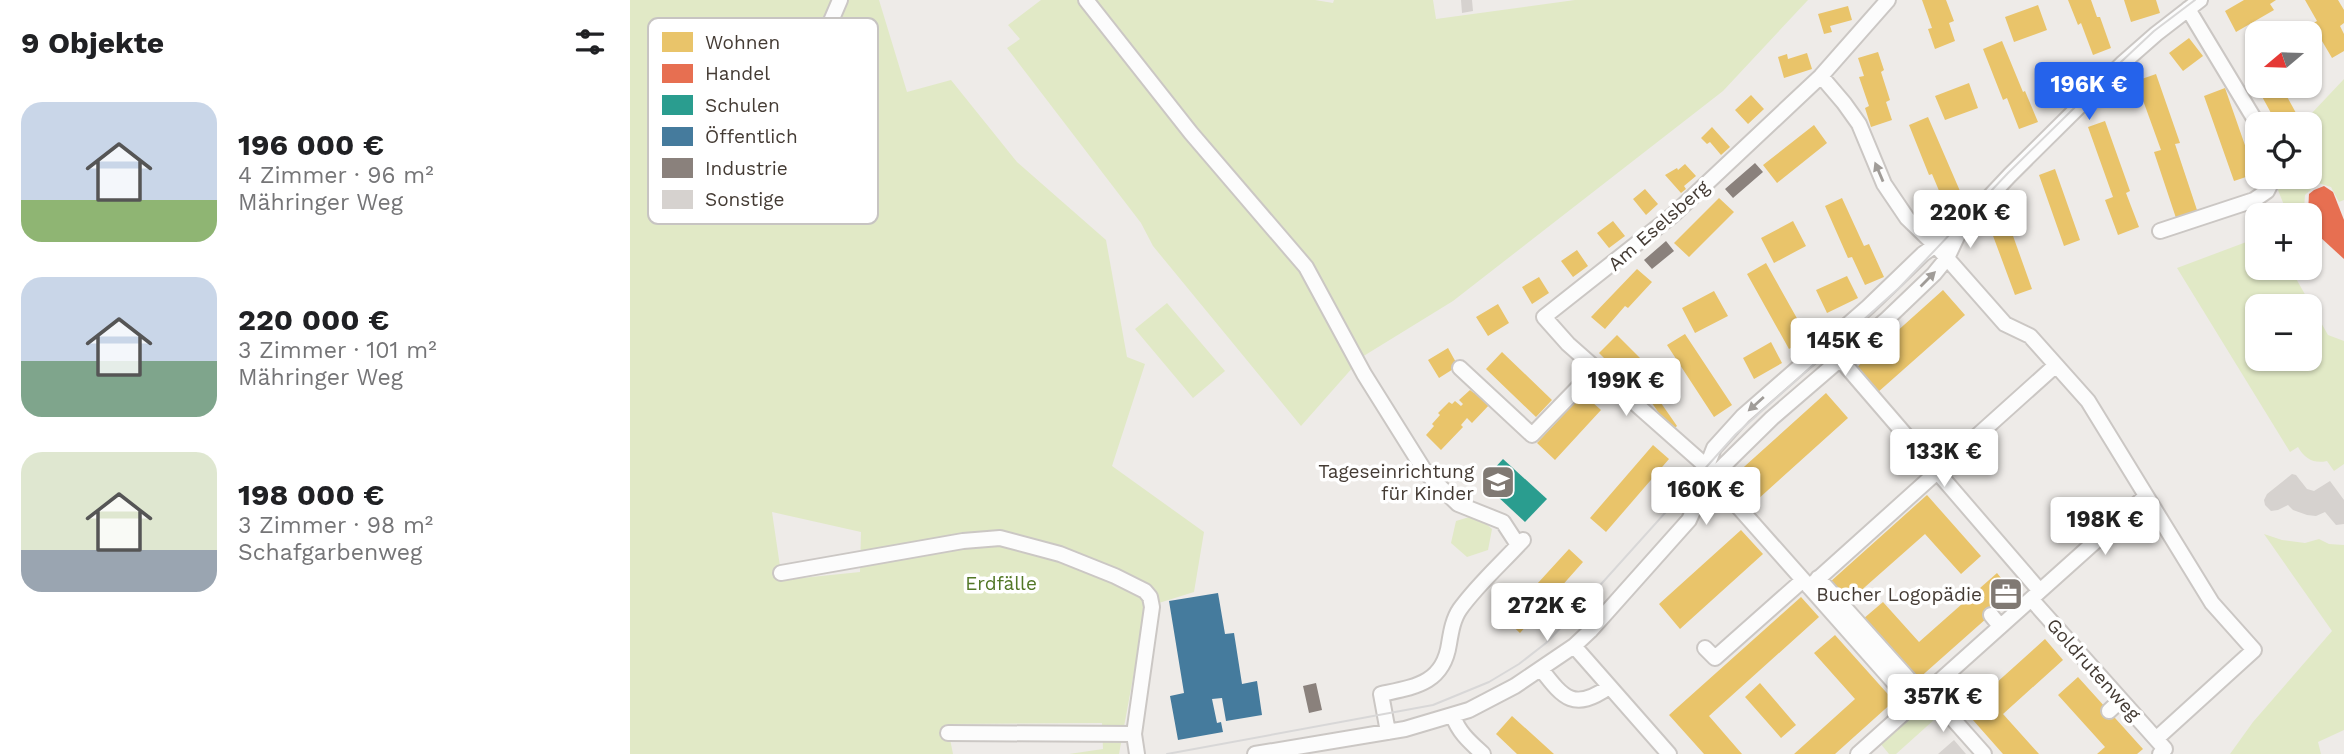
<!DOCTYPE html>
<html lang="de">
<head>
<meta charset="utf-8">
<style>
  :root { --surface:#fff; --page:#f2f2f2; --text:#202124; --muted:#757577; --accent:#2563eb }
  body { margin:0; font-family:"Work Sans",sans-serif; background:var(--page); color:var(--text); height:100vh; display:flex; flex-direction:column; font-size:26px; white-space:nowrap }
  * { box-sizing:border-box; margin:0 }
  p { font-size:23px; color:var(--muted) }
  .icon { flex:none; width:38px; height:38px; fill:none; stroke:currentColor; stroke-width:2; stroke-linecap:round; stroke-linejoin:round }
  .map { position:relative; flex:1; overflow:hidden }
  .panel { display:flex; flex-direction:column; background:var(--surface); width:630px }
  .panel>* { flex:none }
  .needle { width:46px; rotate:251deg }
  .buttons { position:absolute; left:1615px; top:21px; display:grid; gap:14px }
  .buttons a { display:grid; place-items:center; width:77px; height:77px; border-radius:14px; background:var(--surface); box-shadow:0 2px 5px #0004; font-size:35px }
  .price { position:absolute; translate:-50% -60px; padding:0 16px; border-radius:7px; background:#fff; color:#222; font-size:23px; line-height:46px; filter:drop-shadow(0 2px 4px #0008) }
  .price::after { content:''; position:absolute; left:50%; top:42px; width:21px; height:16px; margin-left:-10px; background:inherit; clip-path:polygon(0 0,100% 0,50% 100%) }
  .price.current { background:var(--accent); color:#fff }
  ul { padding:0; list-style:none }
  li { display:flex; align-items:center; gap:21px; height:175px; padding:0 21px }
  li span { display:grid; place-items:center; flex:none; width:196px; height:140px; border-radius:21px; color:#555 }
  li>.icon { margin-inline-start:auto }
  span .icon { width:84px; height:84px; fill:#fffc; stroke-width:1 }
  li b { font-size:30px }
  h2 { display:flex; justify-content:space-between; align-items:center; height:84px; padding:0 21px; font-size:30px }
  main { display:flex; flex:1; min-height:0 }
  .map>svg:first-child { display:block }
  .green { fill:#e1e9c6; fill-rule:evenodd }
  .homes { fill:#e9c46a }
  .shops { fill:#e76f51 }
  .schools { fill:#2a9d8f }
  .public { fill:#457b9d }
  .industry { fill:#8a817c }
  .building { fill:#d6d2cf }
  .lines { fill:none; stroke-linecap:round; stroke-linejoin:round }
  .minor-casing { stroke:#cbc7c4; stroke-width:18 }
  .minor { stroke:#fcfcfc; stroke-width:14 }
  .tram { stroke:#d8d7d7; stroke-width:2 }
  .oneway { fill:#a09c98 }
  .labels { text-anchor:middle; stroke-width:7; stroke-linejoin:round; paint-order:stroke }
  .street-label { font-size:19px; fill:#443b34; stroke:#fff }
  .poi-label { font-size:19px; fill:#443b34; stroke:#fff; text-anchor:end }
  .park-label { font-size:19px; fill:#527726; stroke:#fff }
  .key { fill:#fff; stroke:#c7c4c2; stroke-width:2 }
  .key-label { font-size:19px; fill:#443b34 }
</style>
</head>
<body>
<main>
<section class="panel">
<h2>9 Objekte<svg class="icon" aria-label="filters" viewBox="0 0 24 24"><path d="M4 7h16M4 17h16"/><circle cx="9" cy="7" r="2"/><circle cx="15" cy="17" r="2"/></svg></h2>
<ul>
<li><span style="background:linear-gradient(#c9d6e8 70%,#8fb573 0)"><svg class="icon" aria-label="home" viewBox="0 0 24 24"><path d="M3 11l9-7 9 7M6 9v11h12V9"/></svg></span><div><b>196 000 €</b><p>4 Zimmer · 96 m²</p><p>Mähringer Weg</p></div></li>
<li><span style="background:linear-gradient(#c9d6e8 60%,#7fa58c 0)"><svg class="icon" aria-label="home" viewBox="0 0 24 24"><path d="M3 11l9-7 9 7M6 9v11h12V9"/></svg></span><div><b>220 000 €</b><p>3 Zimmer · 101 m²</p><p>Mähringer Weg</p></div></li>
<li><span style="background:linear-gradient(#dfe7d0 70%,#9aa5b1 0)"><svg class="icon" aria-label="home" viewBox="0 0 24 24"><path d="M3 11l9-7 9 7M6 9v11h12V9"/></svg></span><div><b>198 000 €</b><p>3 Zimmer · 98 m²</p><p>Schafgarbenweg</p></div></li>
</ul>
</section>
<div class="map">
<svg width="1714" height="754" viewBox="0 0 1714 754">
  <rect width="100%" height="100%" fill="#eeebe8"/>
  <path class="green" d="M0 0H249L277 92 321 80 387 162 476 240 497 357 515 364 482 466 574 532 564 592 516 607 489 754H439L473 749 472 723 317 724 323 754H0ZM142 512 231 532 230 572 152 580Z
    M411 0H685L703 3 704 0H803L806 19 945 0H1178L1093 91 823 301 732 357 671 426 523 246 511 223 377 48 390 39 378 25Z
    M1714 79V200L1709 202 1701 187 1688 183 1675 195 1674 209 1658 215 1648 190 1652 177H1680V124H1663L1681 114Z
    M1627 238 1628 268H1660L1698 335 1714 341V464L1704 471 1697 461C1684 464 1675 459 1668 447L1660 452 1547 268ZM1628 306H1680V359H1628Z
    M537 303 595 371 563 398 505 329Z
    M846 515 862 529 858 550 837 557 821 543 826 521Z
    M1634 534 1652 540 1675 543 1689 539 1699 544 1714 545V730L1688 742 1691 754H1600L1623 722 1702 631Z
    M1292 705 1305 719 1266 754H1259L1250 743Z"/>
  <path class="homes" d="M1292 0H1316L1324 21 1319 23 1325 41 1305 49 1298 29 1302 28Z
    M1438 0H1461L1467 17H1470L1481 48 1463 55 1451 23 1448 25Z
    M1494 0H1526L1530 13 1501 22Z
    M1614 0H1646L1640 4 1644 10 1606 32 1595 11Z
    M1675 0H1708L1714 10V23L1710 26 1714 34V51L1702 58 1682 24 1687 21Z
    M1408 5 1417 30 1384 42 1375 17Z
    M1218 6 1222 20 1200 26 1202 32 1194 34 1188 14Z
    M1559 38 1573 56 1553 71 1539 53Z
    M1372 41 1393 92 1395 91 1408 122 1389 129 1377 98 1373 100 1353 49Z
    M1628 50V80L1615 58Z
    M1248 52 1254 70 1251 72 1260 100 1256 102 1262 120 1241 127 1235 108 1239 106 1229 77 1234 76 1228 58Z
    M1177 53 1182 69 1154 78 1148 57 1157 54 1158 59Z
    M1526 74 1550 143 1545 144 1568 213 1547 221 1524 152 1531 150 1506 81Z
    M1339 83 1348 108 1315 120 1305 96Z
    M1631 86H1664L1665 88 1655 93 1666 113 1647 124 1629 91 1633 89Z
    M1595 88 1625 174 1604 181 1574 96Z
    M1121 95 1134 109 1118 124 1105 110Z
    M1298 117 1333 198 1315 205 1302 174 1299 175 1279 125Z
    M1475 121 1500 191 1496 193 1509 227 1488 235 1475 200 1483 197 1458 127Z
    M1184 125 1197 143 1147 183 1133 165Z
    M1082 127 1100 147 1091 155 1080 142 1077 144 1071 138Z
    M1055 164 1066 176 1054 186 1056 189 1051 193 1035 175 1047 168 1048 170Z
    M1425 169 1450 240 1434 246 1409 175Z
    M1015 189 1028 204 1016 215 1003 199Z
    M1089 198 1104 212 1059 257 1044 243Z
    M1212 198 1234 246 1239 244 1254 277 1235 285 1222 257 1218 258 1195 206Z
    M1377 219 1402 289 1385 295 1359 225Z
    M983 221 995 236 979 248 967 233Z
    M1163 221 1176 246 1144 263 1131 238Z
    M947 250 958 266 943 277 931 261Z
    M1136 263 1178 338 1159 349 1117 274Z
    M1007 269 1022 282 998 308 995 306 975 329 961 317Z
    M1217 276 1228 298 1197 313 1186 290Z
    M909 277 919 293 902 304 892 287Z
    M1313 290 1335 315 1247 393 1226 368Z
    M1084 291 1098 316 1065 333 1052 308Z
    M868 304 879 323 858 336 846 317Z
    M1055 334 1102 405 1084 417 1037 345Z
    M987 335 1010 358 992 376 969 353Z
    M1141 342 1152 363 1124 379 1113 358Z
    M818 348 828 366 809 378 798 360Z
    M872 352 922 400 906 417 856 369Z
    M1015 380 1047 426 1041 431 1009 384Z
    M840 390 844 393 847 390 861 403 842 423 837 418 831 425 833 427 811 450 796 435 804 426 802 424 810 415 808 413 819 402 822 404 825 401 831 406 833 404 829 400Z
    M1196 393 1218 418 1127 500 1105 475Z
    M953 394 971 410 925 460 907 443Z
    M1023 445 1039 459 976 532 960 518Z
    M1297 495 1351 556 1331 574 1295 534 1218 602 1200 582Z
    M1111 530 1133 554 1050 629 1029 604Z
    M939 549 953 562 890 633 875 619Z
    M1367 573 1384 594 1287 680 1233 619 1253 602 1289 642Z
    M1171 597 1189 617 1079 716 1112 754H1074L1039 715Z
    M1205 635 1264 701 1205 754H1164L1225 699 1184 653Z
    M1415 639 1433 660 1373 714 1409 754H1373L1335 711Z
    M1448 677 1513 749 1507 754H1467L1475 747 1428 695Z
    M1130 683 1166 725 1151 738 1115 697Z
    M882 716 924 754H887L866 734Z"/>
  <path class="shops" d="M1694 186 1703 192 1714 220V259L1690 237 1678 212 1679 194 1684 190Z"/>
  <path class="schools" d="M873 459 917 499 895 522 852 482Z"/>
  <path class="public" d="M588 593 595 634 604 633 612 684 627 681 632 715 596 721 592 698 582 699 587 723 591 722 593 732 548 740 540 696 554 693 539 601Z"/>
  <path class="industry" d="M1125 163 1133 172 1103 198 1095 189Z
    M1036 241 1044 251 1022 269 1014 260Z
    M686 683 692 710 679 713 673 686Z"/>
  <path class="building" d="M831 0H842L843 11 832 13Z
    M1662 474 1666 475 1677 489 1684 491 1700 481 1714 500V524L1706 525 1695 512 1686 516 1677 515 1663 510 1658 505 1648 510 1641 511 1635 505 1634 500 1637 494Z
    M1324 740 1336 754H1308Z"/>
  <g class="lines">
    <g class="minor-casing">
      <path id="minor" d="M456 0 561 133 676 267 734 374 796 473 828 504 873 522 888 545
        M1258 0 1191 76 1043 215 914 317 938 344 1085 474 1096 493 1283 704
        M1558 9 1628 125
        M1191 76 1214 103 1229 124 1254 184 1277 218 1308 248 1375 324 1400 336 1458 401 1582 603 1624 650 1526 739
        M122 190 165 105 210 0
        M1530 231 1624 200 1637 191 1644 177
        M1210 359 1410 591
        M830 368 902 435 966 369
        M1075 471 1084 448 1113 416 1238 307 1293 254 1332 226 1380 175 1493 63 1526 34 1570 0
        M151 573 333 541 370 538 430 554 485 576 515 591 520 597 522 607 504 734 507 754
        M1188 578 1293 695
        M1179 587 1426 365
        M1401 599 1535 749 1530 754
        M1361 615 1370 626
        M944 646 1039 754
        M1075 648 1085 658 1173 580
        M911 669C934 699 944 711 979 687
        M1298 691 1354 754
        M1479 711 1491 700
        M823 716C829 733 840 742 853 754
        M758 732 751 694C784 687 813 684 819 644 821 632 823 619 830 609 848 584 872 563 893 540
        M318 733 504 734
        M625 754 775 729 839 710 885 686 944 646 960 631 1059 520 1072 491 1085 474 1142 418 1257 319 1304 274 1317 258 1332 226
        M1228 754 1516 496"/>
    </g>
    <use href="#minor" class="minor"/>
    <path class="tram" d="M537 754 803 705 859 682 889 664 916 643 946 612 1106 434 1269 288 1378 173 1492 61 1524 31 1565 0"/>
  </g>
  <defs><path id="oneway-solid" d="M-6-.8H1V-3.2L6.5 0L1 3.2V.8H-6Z" transform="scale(1.75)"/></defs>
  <g class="oneway">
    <use href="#oneway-solid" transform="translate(1249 172) rotate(-113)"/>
    <use href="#oneway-solid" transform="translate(1298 279) rotate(-45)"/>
    <use href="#oneway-solid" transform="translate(1126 404) rotate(138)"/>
  </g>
  <defs>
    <g id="school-square" transform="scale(1.75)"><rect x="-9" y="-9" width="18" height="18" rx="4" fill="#807973" stroke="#fff"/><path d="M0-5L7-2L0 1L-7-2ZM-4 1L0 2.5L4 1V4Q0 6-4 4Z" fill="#fff"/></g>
    <g id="office-square" transform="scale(1.75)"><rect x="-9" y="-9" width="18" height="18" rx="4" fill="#807973" stroke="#fff"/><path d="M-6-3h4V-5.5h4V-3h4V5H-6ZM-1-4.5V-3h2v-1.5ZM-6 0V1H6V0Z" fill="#fff"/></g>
  </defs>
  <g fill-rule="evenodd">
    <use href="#school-square" x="868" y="482"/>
    <use href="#office-square" x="1376" y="594"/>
  </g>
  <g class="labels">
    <g class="street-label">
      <text transform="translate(1028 225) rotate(-41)" y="7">Am Eselsberg</text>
      <text transform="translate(1464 669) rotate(48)" y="7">Goldrutenweg</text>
    </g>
    <g class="poi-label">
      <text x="844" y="478">Tageseinrichtung<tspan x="844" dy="22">für Kinder</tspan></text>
      <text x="1352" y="601">Bucher Logopädie</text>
    </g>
    <g class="park-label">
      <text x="371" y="590">Erdfälle</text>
    </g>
  </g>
  <rect x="18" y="18" width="230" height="206" rx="10" class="key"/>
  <rect x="32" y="32" width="31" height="20" fill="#e9c46a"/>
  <rect x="32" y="64" width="31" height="19" fill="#e76f51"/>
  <rect x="32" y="95" width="31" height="20" fill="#2a9d8f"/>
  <rect x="32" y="127" width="31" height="19" fill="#457b9d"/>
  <rect x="32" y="158" width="31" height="20" fill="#8a817c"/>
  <rect x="32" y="190" width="31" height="19" fill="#d6d2cf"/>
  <g class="key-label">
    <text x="75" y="49">Wohnen</text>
    <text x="75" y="80">Handel</text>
    <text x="75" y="112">Schulen</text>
    <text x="75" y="143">Öffentlich</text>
    <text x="75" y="175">Industrie</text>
    <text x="75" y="206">Sonstige</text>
  </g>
</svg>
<div class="buttons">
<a><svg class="needle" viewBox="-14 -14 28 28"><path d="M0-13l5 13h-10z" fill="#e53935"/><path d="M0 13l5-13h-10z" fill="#757577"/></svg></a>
<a><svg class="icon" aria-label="locate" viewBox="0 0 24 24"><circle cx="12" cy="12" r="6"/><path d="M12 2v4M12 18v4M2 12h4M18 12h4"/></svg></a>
<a>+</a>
<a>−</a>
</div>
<b class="price current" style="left:1459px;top:122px">196K €</b>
<b class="price" style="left:1340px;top:250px">220K €</b>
<b class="price" style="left:1215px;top:378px">145K €</b>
<b class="price" style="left:996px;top:418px">199K €</b>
<b class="price" style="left:1314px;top:489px">133K €</b>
<b class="price" style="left:1076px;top:527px">160K €</b>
<b class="price" style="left:1475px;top:557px">198K €</b>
<b class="price" style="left:917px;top:643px">272K €</b>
<b class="price" style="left:1313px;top:734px">357K €</b>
</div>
</main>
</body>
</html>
